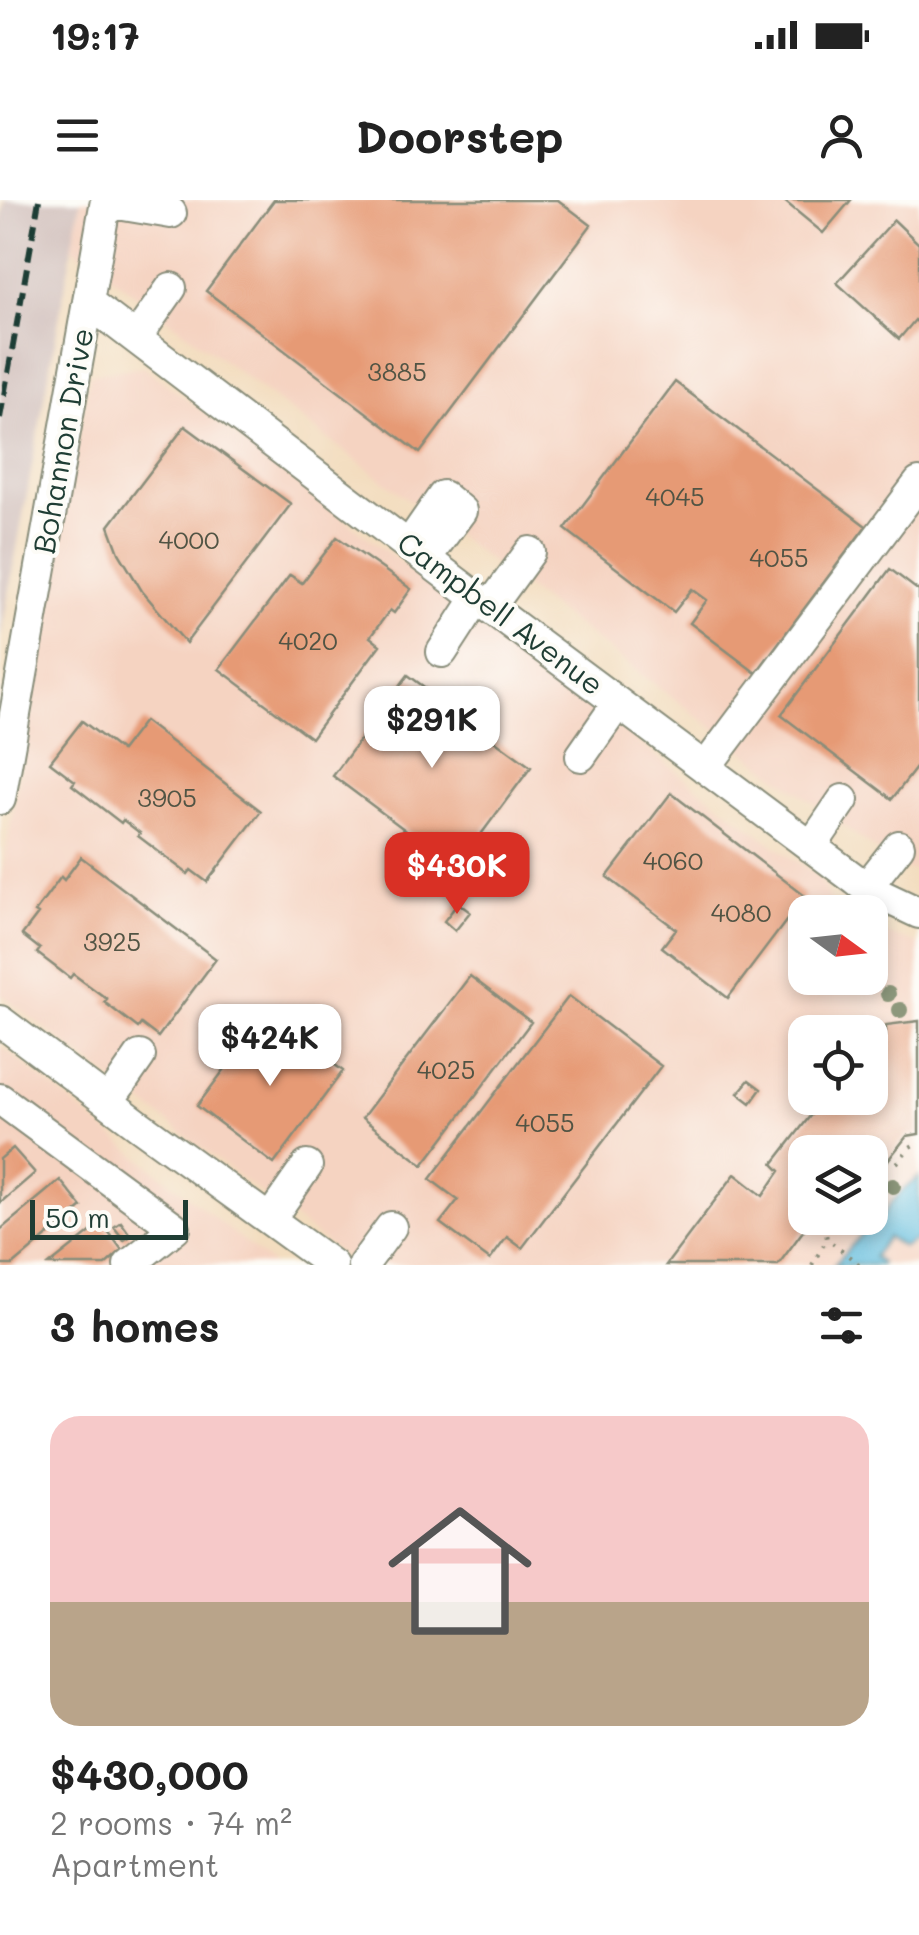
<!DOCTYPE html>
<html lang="en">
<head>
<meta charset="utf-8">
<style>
  :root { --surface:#fff; --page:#f2f2f2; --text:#222; --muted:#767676; --line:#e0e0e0; --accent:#d93025 }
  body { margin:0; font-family:Mali,sans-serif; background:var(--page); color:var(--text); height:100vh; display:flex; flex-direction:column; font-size:38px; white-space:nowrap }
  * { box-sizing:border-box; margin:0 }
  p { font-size:32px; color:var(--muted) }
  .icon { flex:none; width:55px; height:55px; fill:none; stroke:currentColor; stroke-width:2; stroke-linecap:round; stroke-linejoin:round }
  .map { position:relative; height:1065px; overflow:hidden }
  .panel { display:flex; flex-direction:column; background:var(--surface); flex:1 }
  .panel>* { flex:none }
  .needle { width:65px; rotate:105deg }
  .buttons { position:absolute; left:788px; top:695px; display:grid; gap:20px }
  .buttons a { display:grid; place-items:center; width:100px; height:100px; border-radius:20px; background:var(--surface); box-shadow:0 5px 15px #0003; font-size:50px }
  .scale { position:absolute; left:30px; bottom:25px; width:158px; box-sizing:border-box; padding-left:10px; border:5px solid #1f3d34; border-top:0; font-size:28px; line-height:35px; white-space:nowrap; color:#1f3d34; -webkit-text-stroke:8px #fdfcf7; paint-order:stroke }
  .price { position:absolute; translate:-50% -85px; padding:0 22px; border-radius:20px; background:#fff; color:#222; font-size:32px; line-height:65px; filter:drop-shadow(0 2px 5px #0008) }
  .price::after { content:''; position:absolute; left:50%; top:60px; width:30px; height:22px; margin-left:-15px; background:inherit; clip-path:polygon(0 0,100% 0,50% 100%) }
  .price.current { background:var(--accent); color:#fff }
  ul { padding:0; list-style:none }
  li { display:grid; align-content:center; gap:20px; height:530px; padding:0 50px }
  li+li { border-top:2px solid var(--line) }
  li span { display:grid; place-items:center; height:310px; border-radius:30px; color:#555 }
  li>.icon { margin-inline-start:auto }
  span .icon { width:180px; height:180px; fill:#fffc; stroke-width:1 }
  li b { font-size:42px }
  h2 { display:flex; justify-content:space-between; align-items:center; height:120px; padding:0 50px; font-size:42px }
  .status { display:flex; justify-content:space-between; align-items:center; height:70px; padding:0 50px; background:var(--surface); direction:ltr }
  .status svg { height:28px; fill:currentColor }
  header { display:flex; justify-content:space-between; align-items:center; height:130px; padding:0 50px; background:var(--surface); font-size:45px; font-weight:800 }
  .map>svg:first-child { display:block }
  .built { fill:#f5d3c1; fill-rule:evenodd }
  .industrial { fill:#d1c0bc }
  .water { fill:#5fbbdd; stroke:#3f7c88; stroke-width:2.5 }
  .building { fill:#e69a74 }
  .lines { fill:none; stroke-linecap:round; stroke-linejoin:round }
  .minor-casing { stroke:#898d7a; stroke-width:34 }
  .path { stroke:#898d7a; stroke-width:4; stroke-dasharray:2.5 8; stroke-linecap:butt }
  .minor { stroke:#fff; stroke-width:30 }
  .rail { stroke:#1f3d34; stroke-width:6; stroke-dasharray:15 8; stroke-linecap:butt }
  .tree { fill:#8d987c }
  .labels { text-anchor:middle; stroke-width:8; stroke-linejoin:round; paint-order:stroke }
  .number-label { font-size:25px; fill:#515444 }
  .street-label { font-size:30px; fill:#1f3d34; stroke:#fdfcf7 }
</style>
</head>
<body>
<div class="status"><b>19:17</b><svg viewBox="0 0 49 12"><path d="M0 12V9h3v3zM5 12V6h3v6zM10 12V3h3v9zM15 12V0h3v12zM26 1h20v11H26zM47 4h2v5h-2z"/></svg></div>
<header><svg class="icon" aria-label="menu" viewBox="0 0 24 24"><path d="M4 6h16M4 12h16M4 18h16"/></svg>Doorstep<svg class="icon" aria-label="person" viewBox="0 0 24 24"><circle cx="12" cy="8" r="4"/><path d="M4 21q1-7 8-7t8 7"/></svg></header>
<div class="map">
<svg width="919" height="1065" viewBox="0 0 919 1065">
  <rect width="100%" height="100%" fill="#fdfcf7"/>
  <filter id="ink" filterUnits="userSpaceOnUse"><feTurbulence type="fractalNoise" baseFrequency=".01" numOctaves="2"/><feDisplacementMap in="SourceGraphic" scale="20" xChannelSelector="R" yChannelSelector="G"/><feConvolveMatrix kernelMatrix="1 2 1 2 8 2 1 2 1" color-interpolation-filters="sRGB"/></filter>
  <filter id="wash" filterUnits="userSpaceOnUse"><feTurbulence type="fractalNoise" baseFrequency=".0048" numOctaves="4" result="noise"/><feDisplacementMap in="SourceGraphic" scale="40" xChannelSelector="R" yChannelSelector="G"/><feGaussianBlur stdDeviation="2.25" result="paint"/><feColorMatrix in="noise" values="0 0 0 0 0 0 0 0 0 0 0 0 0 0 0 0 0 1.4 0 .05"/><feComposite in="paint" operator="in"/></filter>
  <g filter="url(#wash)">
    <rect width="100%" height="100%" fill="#f3ddbf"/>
    <path class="built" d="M81 0H919V671L901 669 72 47Z
      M144 167 776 647 820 677 829 698 844 712H805V778H870V729L919 744V1065H355L0 794V685L90 174ZM805 832H870V898H805ZM805 952H870V1018H805Z
      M0 845 273 1065H0Z"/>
    <path class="industrial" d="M5 0H81L0 440V28Z"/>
    <path class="water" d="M919 977V1038L903 1047 887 1037 873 1057 881 1063 880 1065H834L863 1033 882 1018 889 1005 902 991Z"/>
    <g id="blocks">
      <path class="building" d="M274 0H558L591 25 420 253 206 91Z
        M783 0H851L823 33Z
        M894 20 919 44V124L915 120 899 139 837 83Z
        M675 182 866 326 756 473 690 423 707 400 692 389 674 412 565 329Z
        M185 226 291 304 186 443 142 391 119 353 109 326Z
        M337 337 411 389 394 413 390 410 370 437 380 445 311 538 219 469 290 375 302 383Z
        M890 369 919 391V564L892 599 781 515Z
        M408 475 458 512 462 506 484 523 479 529 531 567 456 668 333 576Z
        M82 521 121 551 144 521 261 611 207 682 191 670 188 674 138 636 140 633 123 620 121 623 72 585 75 581 50 562Z
        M671 593 805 696 728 798 662 747 676 729 607 677Z
        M81 657 216 759 158 837 141 824 138 828 104 802 107 799 73 774 70 778 37 753 40 749 22 735 38 714 35 712 61 677 64 680Z
        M458 703 470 712 455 731 444 721Z
        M470 776 531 822 423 965 362 918Z
        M569 796 661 866 522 1048 507 1037 490 1060 440 1023 458 1000 430 979Z
        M267 813 343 871 274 964 197 906Z
        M919 821V934L907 936 870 983V952H805V1011L798 1021 806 1027 778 1065H666L735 974 763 996 780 971 773 964 824 898H870V839L886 837V825Z
        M749 880 761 889 751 903 738 893Z
        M13 948 35 973 0 1003V959Z
        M60 980 82 1007 13 1065H0V1030Z
        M121 1022 131 1036 124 1040 114 1027Z
        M102 1023 122 1050 105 1065H49Z"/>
    </g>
  </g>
  <g filter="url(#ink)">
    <use href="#blocks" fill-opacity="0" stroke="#898d7a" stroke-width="2.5"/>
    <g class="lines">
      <g class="minor-casing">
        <path id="minor" d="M106 2 171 13
          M88 102 477 398 856 680 866 688 919 713
          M136 138 171 88
          M409 345 443 296 461 311 426 358
          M490 407 530 352
          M442 452 477 398
          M581 556 618 503
          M705 568 919 283
          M0 599 106 0
          M811 647 843 600
          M866 688 899 646
          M0 821 140 926 332 1065
          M0 899 175 1028 129 1065
          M108 902 140 856
          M270 1019 307 966
          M363 1065 391 1027"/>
      </g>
      <path class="path" d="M897 963 910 947 919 942
        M816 1018 825 1027 827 1039 860 1065
        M812 1065 827 1039"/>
      <use href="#minor" class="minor"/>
      <path class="rail" d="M0 218 39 0"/>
    </g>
    <g class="tree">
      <circle cx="888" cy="794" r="8"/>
      <circle cx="900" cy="810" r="8"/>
      <circle cx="893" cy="986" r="8"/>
    </g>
  </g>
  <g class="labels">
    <g class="number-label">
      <text x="397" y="181">3885</text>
      <text x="675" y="306">4045</text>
      <text x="189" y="349">4000</text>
      <text x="779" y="367">4055</text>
      <text x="308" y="450">4020</text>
      <text x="167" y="607">3905</text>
      <text x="673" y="670">4060</text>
      <text x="741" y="722">4080</text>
      <text x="112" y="751">3925</text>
      <text x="446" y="879">4025</text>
      <text x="545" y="932">4055</text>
    </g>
    <g class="street-label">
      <text transform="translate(64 241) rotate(-80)" y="10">Bohannon Drive</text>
      <text transform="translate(500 414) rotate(37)" y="10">Campbell Avenue</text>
    </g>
  </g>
</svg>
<div class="buttons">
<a><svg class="needle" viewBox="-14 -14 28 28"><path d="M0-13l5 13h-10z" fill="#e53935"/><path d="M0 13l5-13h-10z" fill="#767676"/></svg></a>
<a><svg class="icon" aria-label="locate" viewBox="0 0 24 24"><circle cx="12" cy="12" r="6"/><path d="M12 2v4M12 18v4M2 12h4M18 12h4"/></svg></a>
<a><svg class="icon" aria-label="layers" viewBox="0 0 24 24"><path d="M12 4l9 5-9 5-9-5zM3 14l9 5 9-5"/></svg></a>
</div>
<div class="scale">50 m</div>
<b class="price" style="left:432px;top:571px">$291K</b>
<b class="price current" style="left:457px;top:717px">$430K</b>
<b class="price" style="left:270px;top:889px">$424K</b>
</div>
<section class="panel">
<h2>3 homes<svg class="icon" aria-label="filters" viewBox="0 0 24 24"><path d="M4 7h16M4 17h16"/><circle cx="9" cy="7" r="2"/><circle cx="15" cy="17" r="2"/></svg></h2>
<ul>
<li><span style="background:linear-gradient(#f6c9c9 60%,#b9a48a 0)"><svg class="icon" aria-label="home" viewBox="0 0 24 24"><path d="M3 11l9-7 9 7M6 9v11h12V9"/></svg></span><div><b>$430,000</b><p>2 rooms · 74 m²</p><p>Apartment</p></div></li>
</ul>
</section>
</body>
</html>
